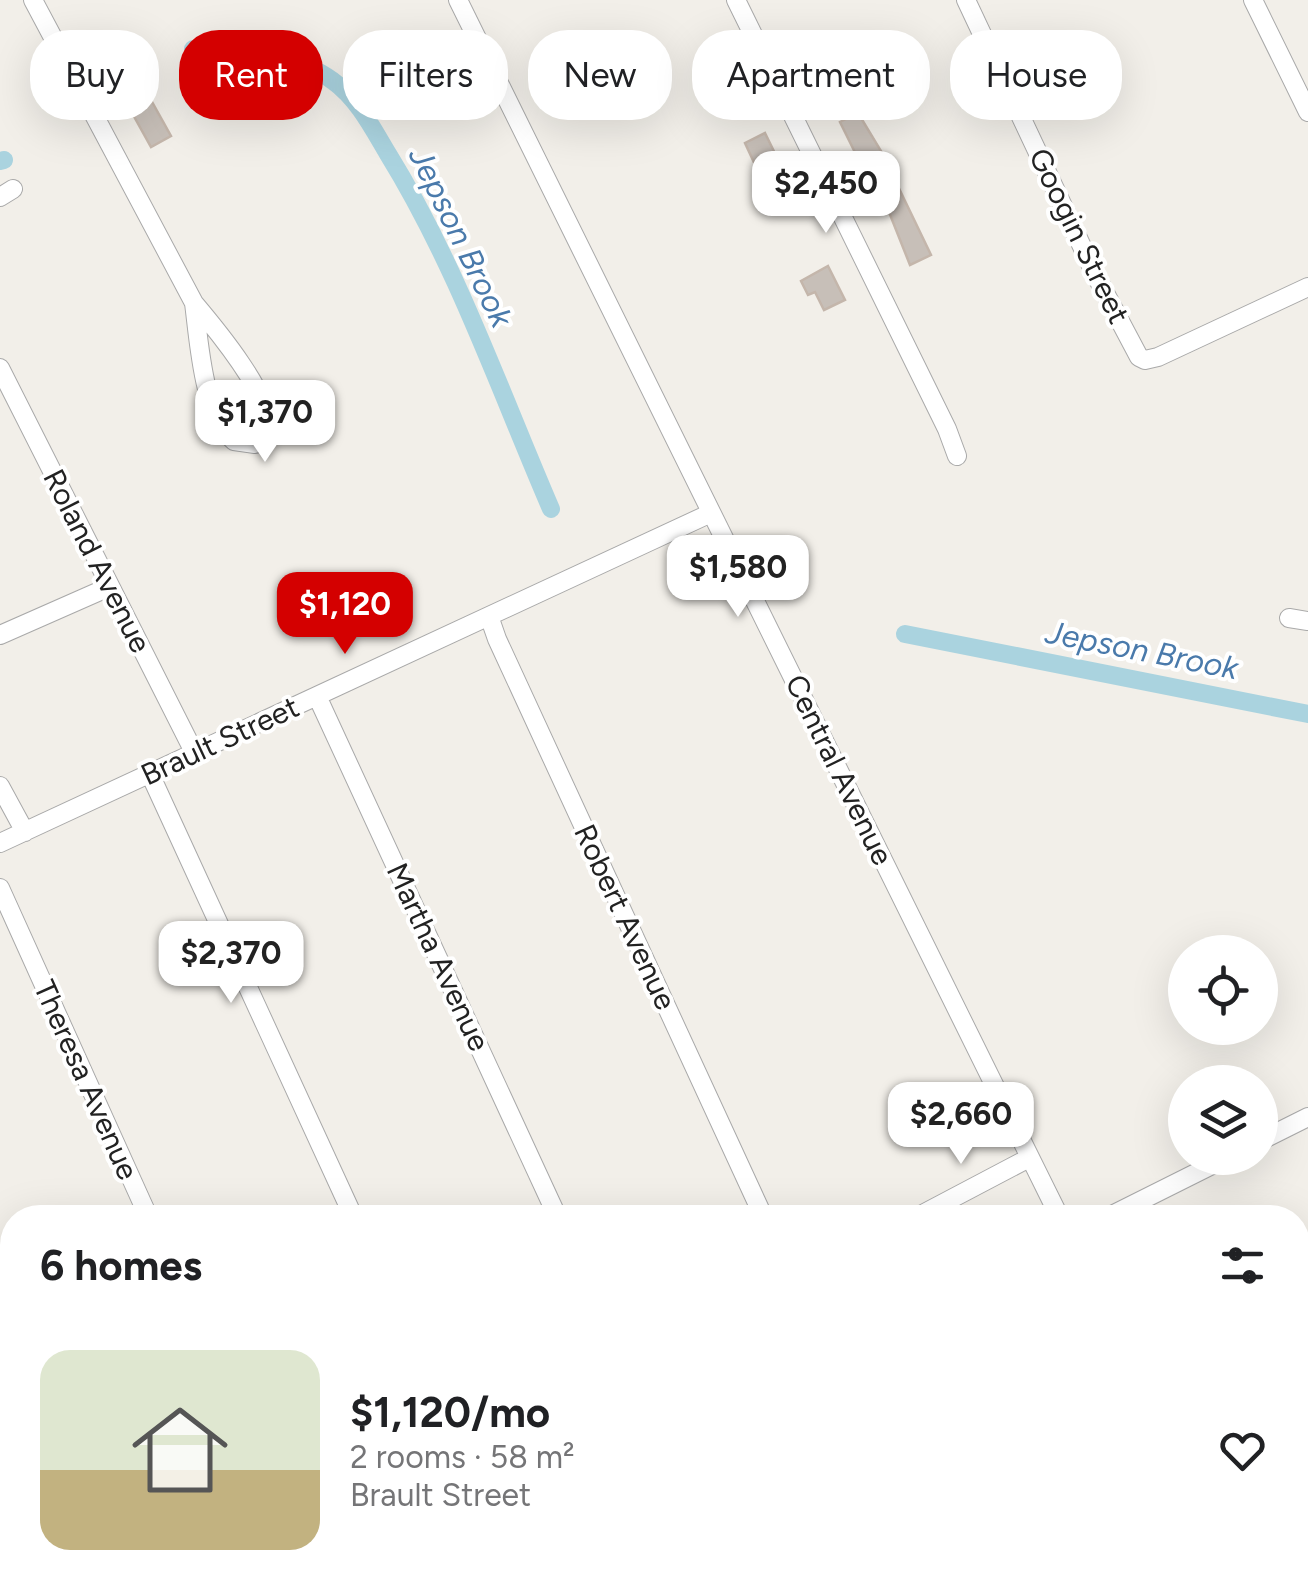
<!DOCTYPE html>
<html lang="en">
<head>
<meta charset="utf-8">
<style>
  :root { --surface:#fff; --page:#f6f6f6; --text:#202124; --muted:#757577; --line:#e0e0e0; --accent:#d40000 }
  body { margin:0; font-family:Figtree,sans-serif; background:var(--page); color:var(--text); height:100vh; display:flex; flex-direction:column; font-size:38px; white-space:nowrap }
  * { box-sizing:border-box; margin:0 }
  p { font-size:32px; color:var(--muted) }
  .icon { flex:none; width:55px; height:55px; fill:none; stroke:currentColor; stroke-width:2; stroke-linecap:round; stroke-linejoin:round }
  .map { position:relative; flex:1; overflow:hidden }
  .drawer { position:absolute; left:0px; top:1205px; width:1310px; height:392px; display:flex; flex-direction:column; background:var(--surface); border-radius:40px 40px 0 0; box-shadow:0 10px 40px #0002 }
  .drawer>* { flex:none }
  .guide { position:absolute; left:30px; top:30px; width:1250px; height:90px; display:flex; gap:20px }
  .controls { position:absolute; left:1168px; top:935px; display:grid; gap:20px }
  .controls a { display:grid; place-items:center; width:110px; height:110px; border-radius:50%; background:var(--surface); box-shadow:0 10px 40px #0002; font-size:50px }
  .price { position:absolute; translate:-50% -85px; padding:0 22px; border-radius:20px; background:#fff; color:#222; font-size:32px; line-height:65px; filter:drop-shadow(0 2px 5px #0008) }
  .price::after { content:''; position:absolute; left:50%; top:60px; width:30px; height:22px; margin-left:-15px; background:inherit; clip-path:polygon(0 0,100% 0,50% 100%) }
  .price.on { background:var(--accent); color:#fff }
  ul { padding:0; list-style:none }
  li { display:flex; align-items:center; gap:30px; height:250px; padding:0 40px }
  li+li { border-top:2px solid var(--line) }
  li span { display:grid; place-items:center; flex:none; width:280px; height:200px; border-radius:30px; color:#555 }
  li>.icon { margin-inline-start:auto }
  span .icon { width:120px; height:120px; fill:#fffc; stroke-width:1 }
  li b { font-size:42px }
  h2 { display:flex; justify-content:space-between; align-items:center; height:120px; padding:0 40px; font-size:42px }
  .tag { padding:0 35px; border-radius:40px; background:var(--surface); box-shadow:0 10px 40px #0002; font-size:35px; line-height:90px }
  .tag.on { background:var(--accent); color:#fff }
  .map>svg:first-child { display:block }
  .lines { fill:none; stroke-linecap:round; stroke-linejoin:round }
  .canal { stroke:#aad3df; stroke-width:18 }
  .building { fill:#c7bfb8; stroke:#c4b6ab; stroke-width:2.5 }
  .minor-casing { stroke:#a9a9a9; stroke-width:20 }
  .minor { stroke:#fff; stroke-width:18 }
  .labels { text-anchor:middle; stroke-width:8; stroke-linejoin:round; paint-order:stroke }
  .street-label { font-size:30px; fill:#222; stroke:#fff }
  .water-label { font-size:32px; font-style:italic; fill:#4a7aab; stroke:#fff }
</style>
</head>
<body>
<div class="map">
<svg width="1308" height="1596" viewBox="0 0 1308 1596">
  <rect width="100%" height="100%" fill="#f2efe9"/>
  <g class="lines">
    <path class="canal" d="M193 49C238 49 296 53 333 81 358 99 373 129 388 154 456 264 500 391 551 509
      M0 161 4 160
      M905 634 1308 714"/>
  </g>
  <path class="building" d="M146 91 171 136 151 147 126 102Z
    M858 113 881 151 931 255 910 265 887 207 883 209 840 122Z
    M765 133 785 174 764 184 745 143Z
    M828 266 845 300 824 310 815 292 808 295 801 281Z"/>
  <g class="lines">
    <g class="minor-casing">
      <path id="minor" d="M33 0 194 303C216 329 271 395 269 429L255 444 234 441C203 416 199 341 194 303
        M458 0 1060 1218
        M736 0 947 429 957 456
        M966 0 1094 272 1139 357 1145 360 1158 357 1308 287
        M1253 0 1308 112
        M0 197 13 189
        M0 368 195 754
        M489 616 497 639 764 1218
        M1289 618 1308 621
        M0 635 109 587
        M317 696 558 1218
        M150 774 354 1218
        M0 786 25 832
        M0 843 711 513
        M0 888 149 1218
        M1260 1141 1308 1117
        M915 1218 1029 1158
        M1106 1218 1226 1158
        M1298 1355 1308 1350
        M889 1585 891 1596
        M1249 1585 1255 1596
        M690 1596 692 1585
        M1303 1596 1308 1593"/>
    </g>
    <use href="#minor" class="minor"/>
  </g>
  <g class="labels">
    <g class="street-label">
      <text transform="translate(1079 236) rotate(64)" y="10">Googin Street</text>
      <text transform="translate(97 561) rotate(63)" y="10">Roland Avenue</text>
      <text transform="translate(220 741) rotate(-25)" y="10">Brault Street</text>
      <text transform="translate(839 770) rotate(64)" y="10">Central Avenue</text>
      <text transform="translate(625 917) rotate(65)" y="10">Robert Avenue</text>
      <text transform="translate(438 957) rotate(65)" y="10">Martha Avenue</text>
      <text transform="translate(86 1080) rotate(66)" y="10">Theresa Avenue</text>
    </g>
    <g class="water-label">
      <text transform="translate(461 237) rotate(64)" y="11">Jepson Brook</text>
      <text transform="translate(1142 650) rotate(11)" y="11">Jepson Brook</text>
    </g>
  </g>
</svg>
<div class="controls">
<a><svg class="icon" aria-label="locate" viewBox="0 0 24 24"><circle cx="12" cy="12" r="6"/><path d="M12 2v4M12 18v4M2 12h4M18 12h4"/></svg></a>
<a><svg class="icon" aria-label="layers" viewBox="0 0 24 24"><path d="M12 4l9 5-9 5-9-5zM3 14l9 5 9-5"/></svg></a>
</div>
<b class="price" style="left:826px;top:236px">$2,450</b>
<b class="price" style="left:265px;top:465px">$1,370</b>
<b class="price" style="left:738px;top:620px">$1,580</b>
<b class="price on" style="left:345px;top:657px">$1,120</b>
<b class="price" style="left:231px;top:1006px">$2,370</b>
<b class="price" style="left:961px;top:1167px">$2,660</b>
<div class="guide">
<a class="tag">Buy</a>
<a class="tag on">Rent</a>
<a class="tag">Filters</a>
<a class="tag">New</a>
<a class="tag">Apartment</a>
<a class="tag">House</a>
</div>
<section class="drawer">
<h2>6 homes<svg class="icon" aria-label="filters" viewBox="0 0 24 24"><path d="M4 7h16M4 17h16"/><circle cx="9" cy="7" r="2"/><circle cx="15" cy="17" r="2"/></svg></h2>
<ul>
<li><span style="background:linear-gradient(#dfe7d0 60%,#c2b280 0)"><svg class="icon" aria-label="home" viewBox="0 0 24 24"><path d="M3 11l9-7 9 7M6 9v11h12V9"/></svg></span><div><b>$1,120/mo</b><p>2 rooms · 58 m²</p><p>Brault Street</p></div><svg class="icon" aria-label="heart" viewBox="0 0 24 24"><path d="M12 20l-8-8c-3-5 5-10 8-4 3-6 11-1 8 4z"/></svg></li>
</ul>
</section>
</div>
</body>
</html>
